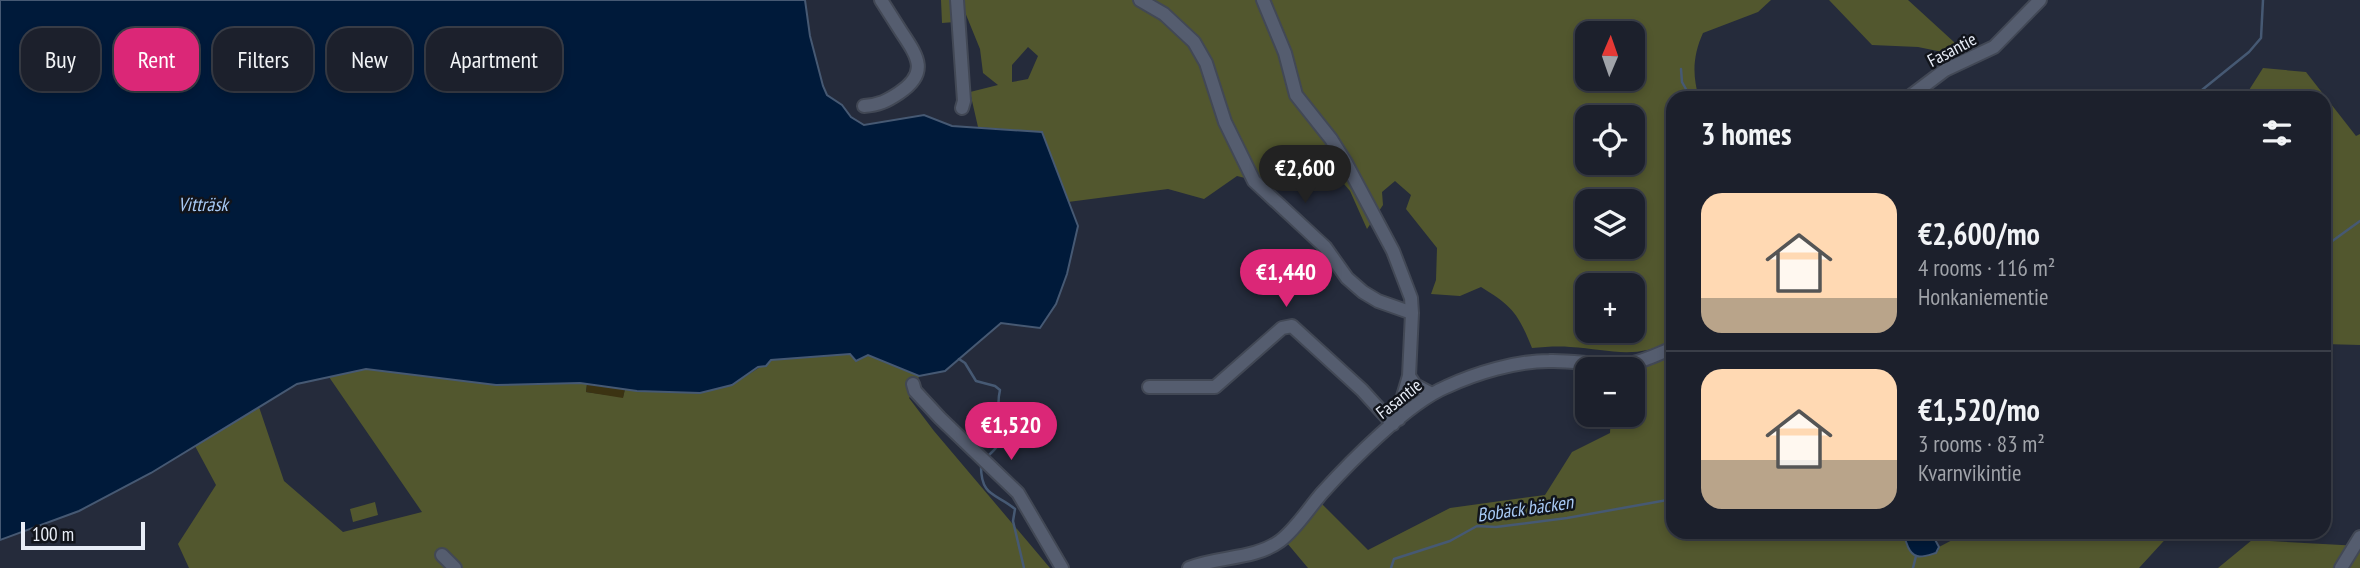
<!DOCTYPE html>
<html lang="en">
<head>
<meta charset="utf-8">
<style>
  :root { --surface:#1c202c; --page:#252834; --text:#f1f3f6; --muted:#a0a3a9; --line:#3a3e48; --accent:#db2777 }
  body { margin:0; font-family:"PT Sans Narrow",sans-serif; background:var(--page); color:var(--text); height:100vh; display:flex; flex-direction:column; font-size:26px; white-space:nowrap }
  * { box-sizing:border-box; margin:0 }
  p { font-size:23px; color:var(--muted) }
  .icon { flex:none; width:38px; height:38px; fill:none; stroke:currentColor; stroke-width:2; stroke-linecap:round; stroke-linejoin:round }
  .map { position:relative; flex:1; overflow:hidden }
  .panel { position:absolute; left:1666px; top:91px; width:665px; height:448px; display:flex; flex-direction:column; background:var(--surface); border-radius:21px; box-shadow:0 4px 10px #0003,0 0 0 2px var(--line) }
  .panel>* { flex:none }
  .top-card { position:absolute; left:21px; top:28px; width:665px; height:63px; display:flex; gap:14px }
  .needle { width:46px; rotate:2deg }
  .fabs { position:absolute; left:1575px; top:21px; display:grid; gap:14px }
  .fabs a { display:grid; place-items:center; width:70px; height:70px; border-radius:14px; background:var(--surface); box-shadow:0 4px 10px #0003,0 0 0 2px var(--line); font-size:35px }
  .scale { position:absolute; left:21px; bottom:18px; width:124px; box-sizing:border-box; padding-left:7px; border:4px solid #e8edf7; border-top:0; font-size:19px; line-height:24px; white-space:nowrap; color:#e8edf7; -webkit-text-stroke:5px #11141b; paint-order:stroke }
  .price { position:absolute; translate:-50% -60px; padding:0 16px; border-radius:24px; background:var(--accent); color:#fff; font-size:23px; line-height:46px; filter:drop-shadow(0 2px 4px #0008) }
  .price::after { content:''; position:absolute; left:50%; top:42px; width:21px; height:16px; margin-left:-10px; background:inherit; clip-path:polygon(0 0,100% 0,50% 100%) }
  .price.selected { background:#222; color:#fff }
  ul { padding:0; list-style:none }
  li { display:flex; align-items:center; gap:21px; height:175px; padding:0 35px }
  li+li { border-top:2px solid var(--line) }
  li span { display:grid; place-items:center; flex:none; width:196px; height:140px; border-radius:21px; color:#555 }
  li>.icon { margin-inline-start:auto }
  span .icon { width:84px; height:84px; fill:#fffc; stroke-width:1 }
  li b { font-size:30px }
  h2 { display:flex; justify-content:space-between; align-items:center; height:84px; padding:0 35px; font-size:30px }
  .tag { padding:0 24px; border-radius:21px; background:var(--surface); box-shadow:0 4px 10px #0003,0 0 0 2px var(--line); font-size:24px; line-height:63px }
  .tag.selected { background:var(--accent); color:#fff }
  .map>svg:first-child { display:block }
  .green { fill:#52572e; fill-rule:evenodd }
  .sand { fill:#3b3312 }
  .water { fill:#001a3a; stroke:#465973; stroke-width:2 }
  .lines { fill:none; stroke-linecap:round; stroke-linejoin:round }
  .stream { stroke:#465973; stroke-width:2.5 }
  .minor-casing { stroke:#424855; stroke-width:16 }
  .minor { stroke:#555d6f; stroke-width:12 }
  .labels { text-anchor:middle; stroke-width:5; stroke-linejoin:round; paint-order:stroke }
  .street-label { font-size:18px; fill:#e8edf7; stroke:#11141b }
  .water-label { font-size:19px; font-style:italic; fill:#a8caf5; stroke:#11141b }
</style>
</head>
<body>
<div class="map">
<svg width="2360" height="568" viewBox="0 0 2360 568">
  <rect width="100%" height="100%" fill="#252b3b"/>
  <path class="green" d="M941 0H953L955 22 942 23Z
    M960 0H1771L1758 12 1703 33C1693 55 1692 75 1699 98H1673V340C1634 361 1610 349 1570 347 1558 346 1544 347 1532 348 1518 313 1512 306 1481 287L1460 296 1431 294 1436 280 1437 248 1406 209 1411 195 1395 181 1382 192 1383 205 1367 229 1350 191 1338 177 1281 187 1237 176 1204 199 1168 189 1068 202 1042 132 978 127 970 92 998 85 983 73 980 49ZM1587 33H1633V79H1587ZM1028 47 1038 56 1028 79 1012 82V65ZM1587 117H1633V163H1587ZM1587 201H1633V247H1587ZM1587 285H1633V331H1587Z
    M1829 0H1908L1966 53 1962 56 1918 47 1872 45Z
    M2263 68 2306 72 2356 136 2360 134V345L2324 344V98H2244Z
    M850 354 868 355 919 376 915 391 909 398 934 431 1050 568H189L178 544 216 485 195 446 259 407 284 481 343 532 422 512 329 377 366 369 496 385 580 383 587 384 586 392 623 397 625 389 700 393 732 385 771 360Z
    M1673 354V532H1918V539L1913 537 1912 551 1919 556 1932 554 1939 550V547L1956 538 1957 532H2172L2139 568H1308L1287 543 1322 504 1368 550 1450 508 1545 495 1572 452 1610 433 1611 415H1633V369H1613Z
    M375 502 378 515 353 522 350 509Z
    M2252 540 2360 546V568H2218Z"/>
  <path class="sand" d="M587 384 625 389 623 398 586 392Z"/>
  <path class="water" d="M0 0H805L810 36 823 86 827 95 842 105 851 117 864 125 924 115 952 126 1042 132 1078 226 1067 274 1056 304 1040 328 1001 323 945 371 919 376 868 355 856 361 850 354 771 360 766 366 758 367 732 385 700 393 637 391 580 383 496 385 366 369 297 384 151 473 79 511 0 540Z
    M1918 532H1931L1939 547 1936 553C1932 554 1921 558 1917 556 1909 554 1905 541 1905 535L1910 533 1914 539H1918Z"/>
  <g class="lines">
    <path class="stream" d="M1681 69 1682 82 1691 98
      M2192 98 2249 52 2261 38 2263 0
      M2324 247 2360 221
      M959 359 965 363 976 381 995 386 1000 390C992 425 1020 427 988 456
      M981 466C981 497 996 493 1015 509L1013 521 1024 568
      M1391 568 1394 559 1450 541 1477 526 1496 527 1567 518 1673 499
      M1913 568 1916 556"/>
    <g class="minor-casing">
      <path id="minor" d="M957 0 964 101 962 108
        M1140 0 1164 14 1194 42 1206 63 1225 122 1254 181 1325 247 1347 278 1363 292 1378 301 1412 313 1409 376 1399 410V419
        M1263 0 1285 53 1296 95 1331 139 1346 163 1393 251 1411 298 1412 313
        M1908 98 1945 70 1994 47 2040 0
        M864 106C879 105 887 101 899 93 929 73 918 57 902 33 895 22 888 11 881 0
        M1409 376 1415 385 1432 394
        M913 384 915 391 940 418 1018 493 1062 568
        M1149 387H1215L1282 328 1292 326 1362 390 1393 424
        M442 555 455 568
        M1189 568C1218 556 1254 560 1280 541 1296 529 1309 508 1322 493 1350 462 1408 403 1446 387 1476 373 1516 361 1549 361 1577 360 1605 368 1633 363 1647 360 1660 353 1673 348
        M2341 568 2360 537"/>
    </g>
    <use href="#minor" class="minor"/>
  </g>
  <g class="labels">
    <g class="street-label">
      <text transform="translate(1952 50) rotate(-28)" y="6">Fasantie</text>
      <text transform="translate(1399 399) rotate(-38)" y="6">Fasantie</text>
    </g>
    <g class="water-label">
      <text x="203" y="211">Vitträsk</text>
      <text transform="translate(1525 508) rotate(-8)" y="7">Bobäck bäcken</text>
    </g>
  </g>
</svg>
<div class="fabs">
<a><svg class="needle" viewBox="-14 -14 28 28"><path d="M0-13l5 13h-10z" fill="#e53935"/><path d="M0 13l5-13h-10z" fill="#a0a3a9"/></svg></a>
<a><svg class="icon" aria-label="locate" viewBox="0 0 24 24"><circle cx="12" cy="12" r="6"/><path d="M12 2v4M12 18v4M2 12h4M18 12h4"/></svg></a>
<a><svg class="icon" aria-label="layers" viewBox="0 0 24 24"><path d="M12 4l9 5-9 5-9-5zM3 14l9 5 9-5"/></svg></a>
<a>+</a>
<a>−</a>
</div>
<div class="scale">100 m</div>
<b class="price selected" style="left:1305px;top:205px">€2,600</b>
<b class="price" style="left:1286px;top:309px">€1,440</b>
<b class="price" style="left:1011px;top:462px">€1,520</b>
<div class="top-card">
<a class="tag">Buy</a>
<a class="tag selected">Rent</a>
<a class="tag">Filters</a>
<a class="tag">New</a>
<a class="tag">Apartment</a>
</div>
<section class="panel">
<h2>3 homes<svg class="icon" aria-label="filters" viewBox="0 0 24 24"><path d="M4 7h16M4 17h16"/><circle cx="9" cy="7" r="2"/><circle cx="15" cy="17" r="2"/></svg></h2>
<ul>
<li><span style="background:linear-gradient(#ffd9b3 75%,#b9a48a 0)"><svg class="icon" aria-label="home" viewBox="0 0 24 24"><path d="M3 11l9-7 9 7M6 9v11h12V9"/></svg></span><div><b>€2,600/mo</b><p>4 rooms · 116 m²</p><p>Honkaniementie</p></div></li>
<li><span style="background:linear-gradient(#ffd9b3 65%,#b9a48a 0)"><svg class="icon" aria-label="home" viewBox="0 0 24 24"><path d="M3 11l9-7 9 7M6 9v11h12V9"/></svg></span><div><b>€1,520/mo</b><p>3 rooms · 83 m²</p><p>Kvarnvikintie</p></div></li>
</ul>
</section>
</div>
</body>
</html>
